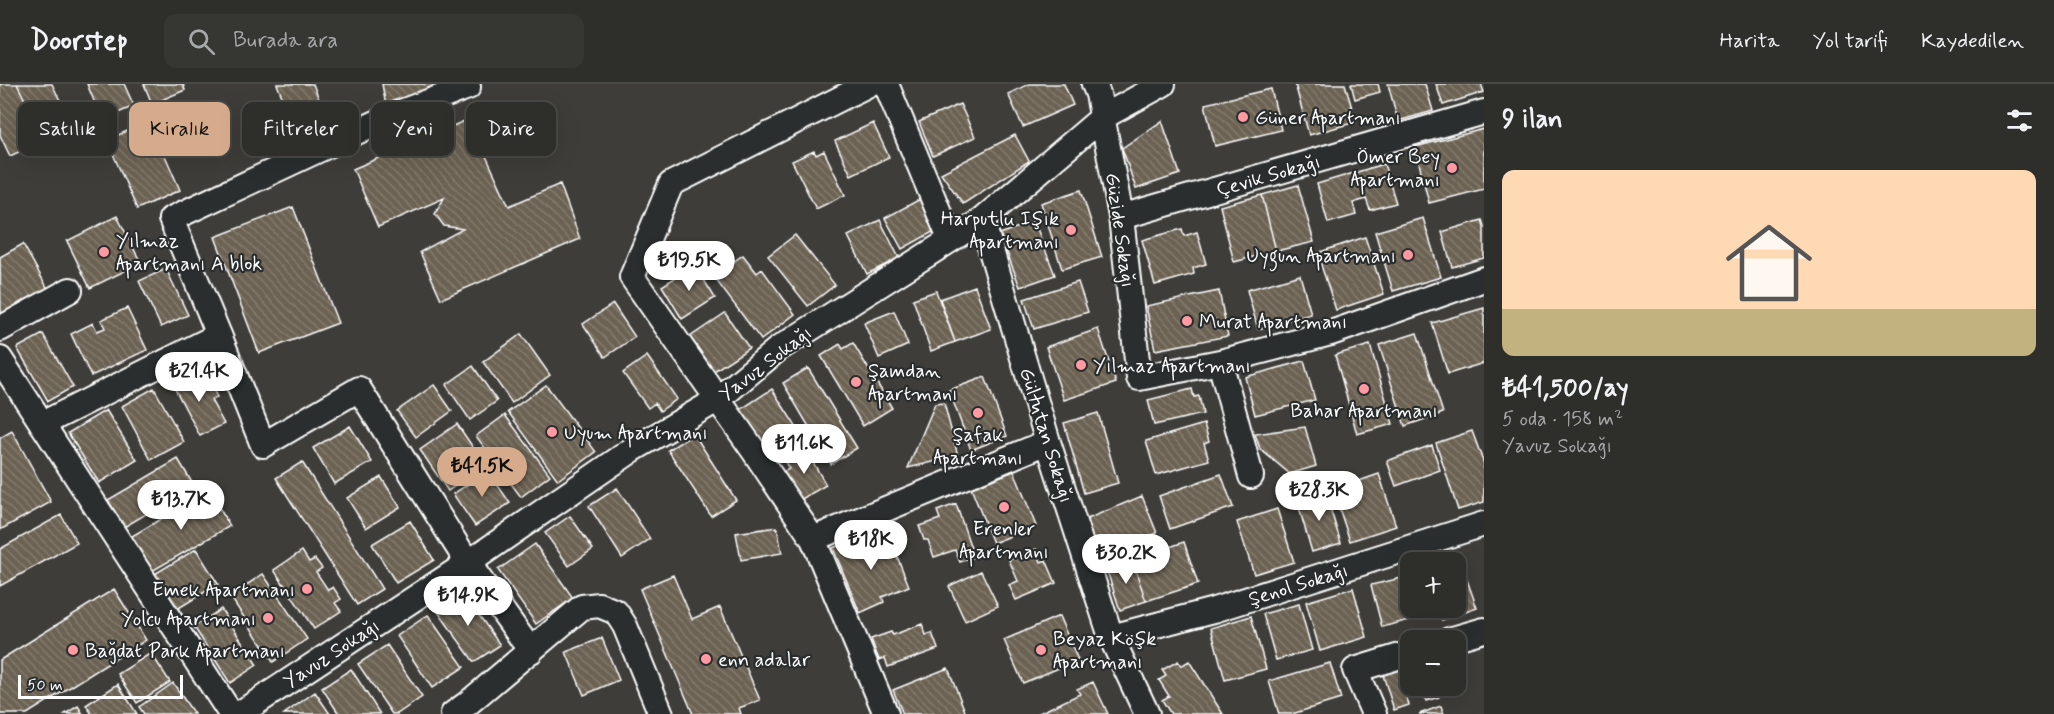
<!DOCTYPE html>
<html lang="tr">
<head>
<meta charset="utf-8">
<style>
  :root { --surface:#2e2e2b; --page:#363633; --text:#f1f3f6; --muted:#a7a8a9; --line:#494a47; --accent:#d6ab8b }
  body { margin:0; font-family:Mynerve,sans-serif; background:var(--page); color:var(--text); height:100vh; display:flex; flex-direction:column; font-size:22px; white-space:nowrap }
  * { box-sizing:border-box; margin:0 }
  p { font-size:20px; color:var(--muted) }
  .icon { flex:none; width:33px; height:33px; fill:none; stroke:currentColor; stroke-width:2; stroke-linecap:round; stroke-linejoin:round }
  .map { position:relative; flex:1; overflow:hidden }
  .side { display:flex; flex-direction:column; background:var(--surface); width:570px }
  .side>* { flex:none }
  .banner { position:absolute; left:18px; top:18px; width:570px; height:54px; display:flex; gap:12px }
  .fabs { position:absolute; left:1400px; top:468px; display:grid; gap:12px }
  .fabs a { display:grid; place-items:center; width:66px; height:66px; border-radius:12px; background:var(--surface); box-shadow:0 6px 24px #0002,0 0 0 2px var(--line); font-size:30px }
  .scale { position:absolute; left:18px; bottom:15px; width:165px; box-sizing:border-box; padding-left:6px; border:3px solid #fff; border-top:0; font-size:16px; line-height:21px; white-space:nowrap; color:#fff; -webkit-text-stroke:4px #2a2d2e; paint-order:stroke }
  .price { position:absolute; translate:-50% -51px; padding:0 14px; border-radius:21px; background:#fff; color:#222; font-size:20px; line-height:39px; filter:drop-shadow(0 2px 3px #0008) }
  .price::after { content:''; position:absolute; left:50%; top:36px; width:18px; height:14px; margin-left:-9px; background:inherit; clip-path:polygon(0 0,100% 0,50% 100%) }
  .price.current { background:var(--accent); color:#111 }
  ul { padding:0; list-style:none }
  li { display:grid; align-content:center; gap:12px; height:318px; padding:0 18px }
  li span { display:grid; place-items:center; height:186px; border-radius:12px; color:#555 }
  li>.icon { margin-inline-start:auto }
  span .icon { width:108px; height:108px; fill:#fffc; stroke-width:1 }
  li b { font-size:26px }
  h2 { display:flex; justify-content:space-between; align-items:center; height:72px; padding:0 18px; font-size:26px }
  .pill { padding:0 21px; border-radius:12px; background:var(--surface); box-shadow:0 6px 24px #0002,0 0 0 2px var(--line); font-size:21px; line-height:54px }
  .pill.current { background:var(--accent); color:#111 }
  header { display:flex; align-items:center; gap:36px; box-sizing:border-box; height:84px; padding:0 30px; background:var(--surface); border-bottom:2px solid var(--line) }
  header strong { font-size:28px }
  nav { display:flex; gap:33px; margin-inline-start:auto; font-size:21px }
  .search { width:420px; height:54px; background:var(--page); display:flex; align-items:center; gap:15px; box-sizing:border-box; padding:0 21px; border-radius:12px; color:var(--muted); font-size:22px }
  main { display:flex; flex:1; min-height:0 }
  .map>svg:first-child { display:block }
  .building { fill:url(#building-back-hatch); stroke:#fff; stroke-width:1.5 }
  .lines { fill:none; stroke-linecap:round; stroke-linejoin:round }
  .minor-casing { stroke:#fff; stroke-width:28 }
  .minor { stroke:#2a2d2e; stroke-width:24 }
  .poi-dot { fill:#ff9aa2; stroke:#2a2d2e; stroke-width:2 }
  .labels { text-anchor:middle; stroke-width:4.5; stroke-linejoin:round; paint-order:stroke }
  .poi-label { font-size:20px; fill:#fff; stroke:#2a2d2e; text-anchor:start }
  .street-label { font-size:20px; fill:#fff; stroke:#2a2d2e }
</style>
</head>
<body>
<header>
<strong>Doorstep</strong>
<div class="search"><svg class="icon" aria-label="search" viewBox="0 0 24 24"><circle cx="10" cy="10" r="6"/><path d="M15 15l6 6"/></svg>Burada ara</div>
<nav><a>Harita</a><a>Yol tarifi</a><a>Kaydedilen</a></nav>
</header>
<main>
<div class="map">
<svg width="1484" height="630" viewBox="0 0 1484 630">
  <defs>
    <pattern id="building-back-hatch" width="6" height="6" patternUnits="userSpaceOnUse" patternTransform="scale(1.5)"><rect width="6" height="6" fill="#6c6253"/><path d="M-1 5l2 2M0 0l6 6M5-1l2 2" fill="none" stroke="#827a6d"/></pattern>
  </defs>
  <rect width="100%" height="100%" fill="#3e3d39"/>
  <filter id="ink" filterUnits="userSpaceOnUse"><feTurbulence type="fractalNoise" baseFrequency=".0167" numOctaves="2"/><feDisplacementMap in="SourceGraphic" scale="12" xChannelSelector="R" yChannelSelector="G"/><feConvolveMatrix kernelMatrix="1 2 1 2 8 2 1 2 1" color-interpolation-filters="sRGB"/></filter>
  <g filter="url(#ink)">
    <path class="building" d="M0 0H17L45 56 10 72 0 51Z
      M17 0H52L73 43 45 56Z
      M87 0H124L134 22 102 36Z
      M144 0H183L185 6 152 20Z
      M277 0H313L329 41 298 53Z
      M382 0H439L386 22Z
      M1029 0H1064L1073 21 1023 43 1008 10Z
      M1295 0H1345L1356 38 1309 51Z
      M1351 0H1378L1380 8 1355 15Z
      M1388 0H1425L1433 27 1398 37Z
      M1436 0H1481L1484 8 1443 21Z
      M1271 5 1281 46 1215 62 1205 20Z
      M960 20 975 53 933 72 919 38Z
      M469 35 509 122 560 100 580 155 441 215 420 168 463 145 444 142 435 130 444 114 378 143 353 85Z
      M150 37 180 106 137 125 107 56Z
      M1162 37 1180 90 1136 105 1122 64Z
      M873 39 889 73 851 91 835 57Z
      M1484 45V105L1429 119 1415 63Z
      M1015 51 1029 77 963 120 941 89Z
      M814 67 816 71 824 67 845 111 816 125 792 77Z
      M1384 80 1396 119 1370 126 1366 115 1353 119 1356 131 1328 139 1317 100Z
      M1298 101 1314 158 1276 167 1262 111Z
      M1081 106 1102 173 1062 185 1041 119Z
      M1262 111 1276 167 1234 178 1220 122Z
      M924 113 940 144 902 165 885 134Z
      M293 123 338 239 259 269 215 153Z
      M117 132 141 179 90 204 67 157Z
      M1423 134 1441 193 1393 207 1375 148Z
      M880 136 899 174 867 190 848 152Z
      M1482 136 1484 142V174L1452 183 1442 148Z
      M1034 137 1055 191 1020 203 1000 150Z
      M1182 145 1184 152 1197 148 1206 180 1193 184 1194 190 1155 201 1142 156Z
      M795 151 835 201 808 222 768 172Z
      M1365 153 1384 210 1336 226 1317 169Z
      M23 160 49 207 1 233 0 173Z
      M743 171 757 189 762 185 795 230 761 256 713 192Z
      M695 181 715 214 682 235 662 202Z
      M166 185 188 231 161 243 139 197Z
      M1300 191 1311 230 1258 245 1247 206Z
      M1078 198 1088 228 1034 245 1024 215Z
      M975 202 991 245 955 258 940 215Z
      M936 207 955 258 931 267 913 215Z
      M1219 207 1228 252 1155 266 1146 222Z
      M613 220 635 253 605 273 583 240Z
      M127 224 147 266 91 292 71 250 93 239 97 247 105 244 101 236Z
      M1484 224V279L1448 290 1432 239Z
      M894 227 908 261 879 274 864 239Z
      M725 229 749 264 714 287 690 253Z
      M1098 245 1116 299 1064 316 1046 263Z
      M1417 249 1443 329 1405 342 1379 261Z
      M43 250 73 303 48 317 17 264Z
      M521 250 550 291 512 319 483 278Z
      M853 259 892 324 863 342 821 272 840 260 843 265Z
      M1370 261 1393 340 1357 350 1335 271Z
      M647 272 677 315 660 327 655 319 648 324 623 289Z
      M1304 277 1315 316 1255 331 1245 293Z
      M473 282 497 317 470 336 446 301Z
      M808 284 857 364 831 380 783 299Z
      M198 288 200 293 205 290 217 313 211 316 224 340 200 352 173 301Z
      M985 293 1007 352 971 366 949 306Z
      M434 301 452 327 416 353 397 327Z
      M546 301 596 368 558 396 508 328Z
      M154 304 184 358 151 376 122 322Z
      M772 305 802 352 771 372 740 326Z
      M1192 305 1194 313 1199 312 1203 330 1154 341 1148 316Z
      M944 319 958 372 908 384 935 320Z
      M106 326 137 376 99 399 68 349Z
      M1098 329 1118 399 1084 409 1064 339Z
      M505 331 550 391 521 413 476 352Z
      M457 340 485 381 448 407 420 366Z
      M1204 340 1209 357 1204 359 1209 376 1156 391 1146 357Z
      M350 342 372 378 334 400 313 364Z
      M1305 343 1316 382 1290 390 1260 365 1255 350Z
      M12 347 51 418 0 446V354Z
      M1472 347 1484 380V418L1458 426 1436 359Z
      M694 350 736 416 711 432 668 366Z
      M1432 361 1440 386 1396 402 1387 377Z
      M806 366 826 401 800 416 783 388 789 385 785 378Z
      M178 375 194 402 124 443 108 416Z
      M302 378 382 505 357 521 276 394Z
      M488 387 510 419 475 442 453 410Z
      M1014 387 1036 442 993 459 971 404Z
      M1221 390 1233 423 1170 445 1159 412Z
      M1379 390 1396 442 1350 457 1333 406Z
      M381 393 400 423 366 444 347 414Z
      M617 404 650 455 622 474 589 422Z
      M209 407 230 442 152 487 132 452Z
      M1325 408 1341 459 1312 468 1297 417Z
      M1142 412 1157 449 1095 474 1080 438Z
      M956 420 974 473 960 478 955 466 934 473 928 456H924L919 442 940 435 937 427Z
      M1277 425 1294 478 1254 490 1237 438Z
      M61 431 77 459 0 502V465Z
      M570 432 593 465 569 482 545 449Z
      M410 437 434 476 396 499 372 460Z
      M777 443 782 469 741 476 736 449Z
      M888 450 909 502 882 513 884 518 860 529 833 464 857 454 860 461Z
      M1184 458 1198 500 1146 517 1132 476Z
      M535 460 573 514 536 540 498 486Z
      M196 465 218 500 174 527 153 491Z
      M1036 465 1041 478 1046 476 1056 499 1016 516 1009 501 1018 497 1009 476Z
      M302 467 309 478 315 475 322 484 316 488 328 506 333 503 341 515 335 519 341 527 314 545 274 486Z
      M1132 476 1146 517 1120 526 1106 484Z
      M1461 479 1477 524 1442 536 1438 524H1455V481Z
      M981 487 998 522 965 537 949 502Z
      M263 490 307 555 273 578 230 512Z
      M673 491 692 535 720 523 760 616 739 624 741 630H693L640 505Z
      M1406 493 1410 508V524H1414L1417 534 1382 543 1371 501Z
      M1353 504 1367 553 1320 567 1306 518Z
      M114 505 146 556 27 630H0V576Z
      M462 507 500 561 474 578 436 525Z
      M1299 520 1312 566 1276 576 1263 530Z
      M221 525 257 581 230 599 194 543Z
      M428 531 464 583 432 604 397 552Z
      M1059 532 1078 576 1023 599 1004 556Z
      M1251 532 1266 585 1225 596 1211 544Z
      M922 540 926 551 932 549 938 565 888 583 885 574 879 576 871 555 891 548 893 551Z
      M602 554 619 596 584 611 566 568Z
      M387 561 422 613 397 630H392L358 580Z
      M151 569 170 598 137 619 118 590Z
      M1178 577 1181 582 1189 577 1223 630H1171L1162 616 1169 612 1159 596 1166 592 1162 586Z
      M1330 579 1341 615 1292 630H1279L1269 597Z
      M1410 582V602H1436L1439 613 1426 617 1421 603 1405 608 1409 621 1394 626 1383 591Z
      M948 584 966 630H903L893 606Z
      M351 585 380 630H339L322 604Z
      M1093 598 1108 630H1037L1080 610 1077 605Z
      M173 599 194 630H144L139 623Z
      M118 600 137 630H92L86 621Z
      M315 608 330 630H284Z
      M78 622 83 630H65Z
      M1441 622 1444 630H1419Z"/>
    <g class="lines">
      <g class="minor-casing">
        <path id="minor" d="M869 0 671 100 632 193 754 367 813 455 886 630
          M886 0 950 155
          M1094 0 1098 10 1121 133 1139 294 1220 278 1331 249 1484 195
          M1121 133 1484 28
          M982 136 1048 358 1111 553 1147 630
          M0 245 70 206
          M219 251 171 135 393 31 468 3 467 0
          M0 275 231 630
          M1220 278 1251 392
          M42 340 219 251 263 361 359 305 468 479 531 567
          M813 455 1048 358
          M1111 553 1214 526 1484 440
          M1449 556 1484 546
          M239 630 468 479 632 366 717 316 778 265 982 136 1103 33 1163 0
          M453 630 467 620 582 523 599 521 616 528 625 542 661 630
          M1374 630 1355 586 1410 569"/>
      </g>
      <use href="#minor" class="minor"/>
    </g>
  </g>
  <g class="poi-dot">
    <circle cx="1243" cy="33" r="6"/>
    <circle cx="1452" cy="84" r="6"/>
    <circle cx="1071" cy="146" r="6"/>
    <circle cx="104" cy="168" r="6"/>
    <circle cx="1408" cy="171" r="6"/>
    <circle cx="1187" cy="237" r="6"/>
    <circle cx="1081" cy="281" r="6"/>
    <circle cx="856" cy="298" r="6"/>
    <circle cx="1364" cy="305" r="6"/>
    <circle cx="978" cy="329" r="6"/>
    <circle cx="552" cy="348" r="6"/>
    <circle cx="1004" cy="423" r="6"/>
    <circle cx="307" cy="505" r="6"/>
    <circle cx="268" cy="534" r="6"/>
    <circle cx="73" cy="566" r="6"/>
    <circle cx="1041" cy="566" r="6"/>
    <circle cx="706" cy="575" r="6"/>
  </g>
  <g class="labels">
    <g class="poi-label">
      <text x="1255" y="40">Güner Apartmanı</text>
      <text x="1440" y="79" text-anchor="end">Ömer Bey<tspan x="1440" dy="23">Apartmanı</tspan></text>
      <text x="1059" y="141" text-anchor="end">Harputlu Işık<tspan x="1059" dy="23">Apartmanı</tspan></text>
      <text x="116" y="163">Yılmaz<tspan x="116" dy="23">Apartmanı A blok</tspan></text>
      <text x="1396" y="178" text-anchor="end">Uygun Apartmanı</text>
      <text x="1199" y="244">Murat Apartmanı</text>
      <text x="1093" y="288">Yılmaz Apartmanı</text>
      <text x="868" y="293">Şamdan<tspan x="868" dy="23">Apartmanı</tspan></text>
      <text x="1364" y="333" text-anchor="middle">Bahar Apartmanı</text>
      <text x="564" y="355">Uyum Apartmanı</text>
      <text x="978" y="357" text-anchor="middle">Şafak<tspan x="978" dy="23">Apartmanı</tspan></text>
      <text x="1004" y="451" text-anchor="middle">Erenler<tspan x="1004" dy="23">Apartmanı</tspan></text>
      <text x="295" y="512" text-anchor="end">Emek Apartmanı</text>
      <text x="256" y="541" text-anchor="end">Yolcu Apartmanı</text>
      <text x="1053" y="561">Beyaz Köşk<tspan x="1053" dy="23">Apartmanı</tspan></text>
      <text x="85" y="573">Bağdat Park Apartmanı</text>
      <text x="718" y="582">enn adalar</text>
    </g>
    <g class="street-label">
      <text transform="translate(1268 91) rotate(-16)" y="7">Çevik Sokağı</text>
      <text transform="translate(1121 146) rotate(82)" y="7">Güzide Sokağı</text>
      <text transform="translate(765 279) rotate(-37)" y="7">Yavuz Sokağı</text>
      <text transform="translate(1047 351) rotate(73)" y="7">Gültutan Sokağı</text>
      <text transform="translate(1298 500) rotate(-17)" y="7">Şenol Sokağı</text>
      <text transform="translate(331 569) rotate(-33)" y="7">Yavuz Sokağı</text>
    </g>
  </g>
</svg>
<div class="fabs">
<a>+</a>
<a>−</a>
</div>
<div class="scale">50 m</div>
<b class="price" style="left:689px;top:208px">₺19.5K</b>
<b class="price" style="left:199px;top:319px">₺21.4K</b>
<b class="price" style="left:804px;top:391px">₺11.6K</b>
<b class="price current" style="left:482px;top:414px">₺41.5K</b>
<b class="price" style="left:1319px;top:438px">₺28.3K</b>
<b class="price" style="left:181px;top:447px">₺13.7K</b>
<b class="price" style="left:871px;top:487px">₺18K</b>
<b class="price" style="left:1126px;top:501px">₺30.2K</b>
<b class="price" style="left:468px;top:543px">₺14.9K</b>
<div class="banner">
<a class="pill">Satılık</a>
<a class="pill current">Kiralık</a>
<a class="pill">Filtreler</a>
<a class="pill">Yeni</a>
<a class="pill">Daire</a>
</div>
</div>
<section class="side">
<h2>9 ilan<svg class="icon" aria-label="filters" viewBox="0 0 24 24"><path d="M4 7h16M4 17h16"/><circle cx="9" cy="7" r="2"/><circle cx="15" cy="17" r="2"/></svg></h2>
<ul>
<li><span style="background:linear-gradient(#ffd9b3 75%,#c2b280 0)"><svg class="icon" aria-label="home" viewBox="0 0 24 24"><path d="M3 11l9-7 9 7M6 9v11h12V9"/></svg></span><div><b>₺41,500/ay</b><p>5 oda · 158 m²</p><p>Yavuz Sokağı</p></div></li>
</ul>
</section>
</main>
</body>
</html>
